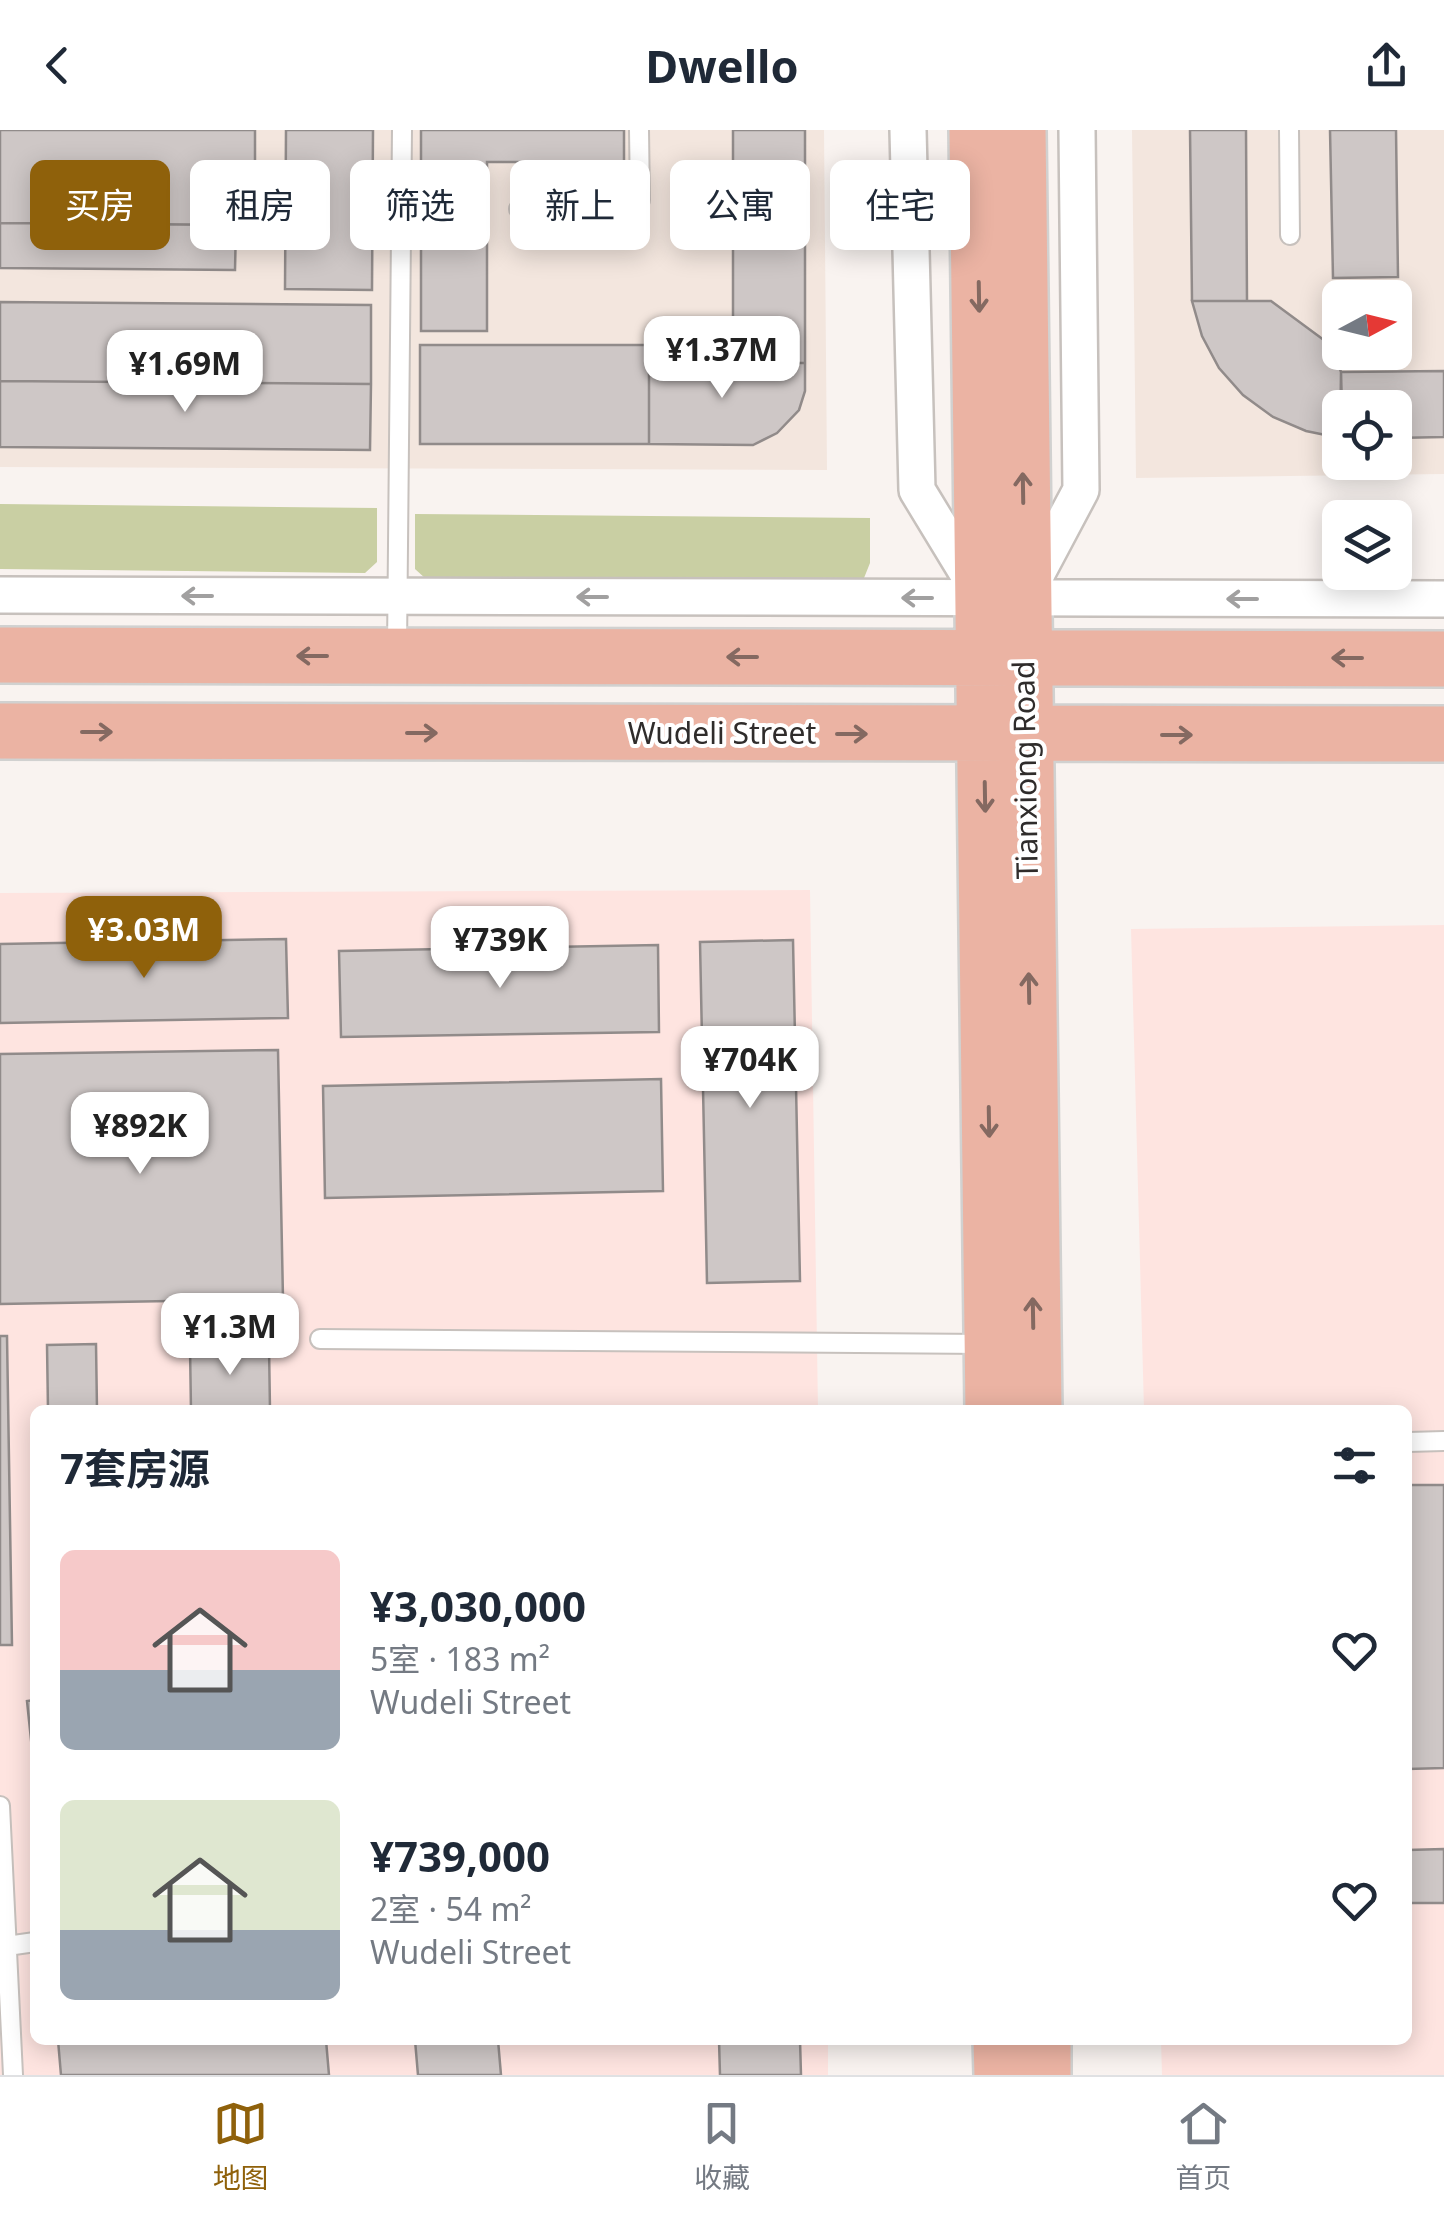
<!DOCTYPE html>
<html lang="zh">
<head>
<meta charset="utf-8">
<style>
  :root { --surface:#fff; --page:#f6f6f7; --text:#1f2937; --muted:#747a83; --line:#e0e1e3; --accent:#8f610b }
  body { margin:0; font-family:"Noto Sans","Noto Sans SC",sans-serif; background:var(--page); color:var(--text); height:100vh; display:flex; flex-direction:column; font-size:38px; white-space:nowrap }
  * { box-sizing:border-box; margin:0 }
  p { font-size:32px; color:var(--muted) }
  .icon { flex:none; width:55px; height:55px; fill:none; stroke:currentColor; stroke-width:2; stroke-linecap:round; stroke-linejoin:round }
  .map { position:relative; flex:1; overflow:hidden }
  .drawer { position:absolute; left:30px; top:1275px; width:1382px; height:640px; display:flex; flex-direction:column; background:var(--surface); border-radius:15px; box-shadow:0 5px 25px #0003 }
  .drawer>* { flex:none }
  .banner { position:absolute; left:30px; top:30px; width:1385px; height:90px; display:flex; gap:20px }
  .needle { width:65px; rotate:83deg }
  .buttons { position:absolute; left:1322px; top:150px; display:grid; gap:20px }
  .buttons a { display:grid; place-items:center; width:90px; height:90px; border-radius:15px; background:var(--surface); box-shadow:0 5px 25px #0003; font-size:50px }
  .price { position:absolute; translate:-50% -85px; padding:0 22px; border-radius:20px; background:#fff; color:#222; font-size:32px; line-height:65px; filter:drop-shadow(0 2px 5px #0008) }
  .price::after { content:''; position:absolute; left:50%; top:60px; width:30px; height:22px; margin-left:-15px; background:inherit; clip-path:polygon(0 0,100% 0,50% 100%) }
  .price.active { background:var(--accent); color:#fff }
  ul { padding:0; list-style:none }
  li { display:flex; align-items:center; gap:30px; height:250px; padding:0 30px }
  li span { display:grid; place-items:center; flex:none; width:280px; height:200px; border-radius:15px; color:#555 }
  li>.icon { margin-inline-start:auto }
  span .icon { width:120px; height:120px; fill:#fffc; stroke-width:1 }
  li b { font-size:42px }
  h2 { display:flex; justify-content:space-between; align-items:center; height:120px; padding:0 30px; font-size:42px }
  .tag { padding:0 35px; border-radius:15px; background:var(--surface); box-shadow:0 5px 25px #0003; font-size:35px; line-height:90px }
  .tag.active { background:var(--accent); color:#fff }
  header { display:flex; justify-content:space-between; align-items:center; height:130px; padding:0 30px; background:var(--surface); font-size:45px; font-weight:700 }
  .tab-bar { display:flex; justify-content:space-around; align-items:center; height:140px; border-top:2px solid var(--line); background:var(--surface); font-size:28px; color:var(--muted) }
  .tab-bar a { display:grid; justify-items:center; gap:5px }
  .tab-bar .active { color:var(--accent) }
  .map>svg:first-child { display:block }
  .built { fill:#f3e6de; fill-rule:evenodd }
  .industrial { fill:#fee4e0 }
  .green { fill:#c9cfa3 }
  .building { fill:#cec7c6; stroke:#918b8a; stroke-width:2.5 }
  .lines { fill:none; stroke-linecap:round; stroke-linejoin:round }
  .service-casing { stroke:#c7c1bd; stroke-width:22 }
  .minor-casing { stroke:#c7c1bd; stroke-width:40 }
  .primary-casing { stroke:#d1d1d0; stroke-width:60 }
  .service { stroke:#fff; stroke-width:18 }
  .minor { stroke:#fff; stroke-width:35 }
  .primary { stroke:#ebb3a3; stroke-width:55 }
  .oneway { stroke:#846961 }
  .oneway2 { stroke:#a1a0a0 }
  .labels { text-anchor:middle; stroke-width:8; stroke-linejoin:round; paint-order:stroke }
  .street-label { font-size:30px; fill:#2f2c2b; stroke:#fff }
</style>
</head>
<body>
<header><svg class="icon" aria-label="back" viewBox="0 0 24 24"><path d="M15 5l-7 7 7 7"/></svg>Dwello<svg class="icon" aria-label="share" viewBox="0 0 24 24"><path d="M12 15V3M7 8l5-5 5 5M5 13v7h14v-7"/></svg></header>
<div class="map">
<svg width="1444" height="1945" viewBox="0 0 1444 1945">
  <rect width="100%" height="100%" fill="#f9f3f0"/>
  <path class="built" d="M0 0H824L827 340 0 337Z
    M1132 0H1444V344L1136 348ZM1340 168H1395V222H1340ZM1340 278H1395V332H1340Z"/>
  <path class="industrial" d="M810 760 818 1280H35V1910H828V1945H0V763Z
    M1444 795V1945H1162L1161 1910H1408V1280H1144L1131 799Z"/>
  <path class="green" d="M0 374 377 378V432L365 443 0 439Z
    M415 384 870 388V433L864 448 852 453 426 449 415 439Z"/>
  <path class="building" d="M0 0H255V95L0 93Z
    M286 0H373L372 160 285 159Z
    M421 0H624V32H487V201H421Z
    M733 0H805V233L733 232Z
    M1190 0H1246L1247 171H1192Z
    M1330 0H1396L1398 147 1333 148Z
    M0 93 236 95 235 140 0 138Z
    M1192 171H1271L1332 216 1341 242 1340 308 1306 301 1273 287 1243 265 1219 238 1202 206Z
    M0 172 371 175V254L0 251Z
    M420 215H649V314H420Z
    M649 232 805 233V261L799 280 777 303 753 315 649 314Z
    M1444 241V307L1395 308V278H1342L1341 242Z
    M0 251 371 254 370 320 0 317Z
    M286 809 288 888 0 893V814Z
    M793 810 800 1151 707 1153 700 812Z
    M658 815 659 902 341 907 339 821Z
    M278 920 283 1169 0 1174V924Z
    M661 949 663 1061 325 1068 323 956Z
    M0 1206H7L12 1515H0Z
    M96 1214 97 1280H48L47 1215Z
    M269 1216 270 1280H191L190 1218Z
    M1408 1355H1444V1638L1408 1639Z
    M35 1570V1648L27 1571Z
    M1444 1719V1773H1408V1720Z
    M58 1910H326L329 1945H61Z
    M415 1910H498L501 1945H418Z
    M719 1910H800L801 1945H720Z"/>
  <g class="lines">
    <g class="service-casing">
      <path id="service" d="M1289 0 1290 105
        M519 79 628 77 640 70 639 0
        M397 519 402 0
        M320 1209 986 1214
        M1408 1312 1444 1311
        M0 1676 13 1945
        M7 1816 35 1812"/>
    </g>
    <g class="minor-casing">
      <path id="minor" d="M908 0 917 360 979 462
        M1029 458 1081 360 1077 0
        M0 465 1444 469"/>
    </g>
    <g class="primary-casing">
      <path id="primary" d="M977 0 993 1280
        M1018 0 1034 1280
        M0 525 1444 529
        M0 601 1444 604
        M1001 1910 1002 1945
        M1043 1910V1945"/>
    </g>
    <use href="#service" class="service"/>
    <use href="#minor" class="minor"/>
    <use href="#primary" class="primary"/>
  </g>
  <defs><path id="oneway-shaft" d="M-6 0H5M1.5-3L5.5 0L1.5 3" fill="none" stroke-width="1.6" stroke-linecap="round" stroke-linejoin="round" transform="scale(2.5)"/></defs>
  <g class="oneway">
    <use href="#oneway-shaft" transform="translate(979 167) rotate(89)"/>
    <use href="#oneway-shaft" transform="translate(1023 358) rotate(-91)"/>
    <use href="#oneway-shaft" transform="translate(312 526) rotate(-180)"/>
    <use href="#oneway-shaft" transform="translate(742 527) rotate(-180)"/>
    <use href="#oneway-shaft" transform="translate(1347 528) rotate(-180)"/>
    <use href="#oneway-shaft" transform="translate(97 602)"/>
    <use href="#oneway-shaft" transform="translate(422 603)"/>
    <use href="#oneway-shaft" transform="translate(852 604)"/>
    <use href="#oneway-shaft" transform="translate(1177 605)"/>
    <use href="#oneway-shaft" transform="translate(985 667) rotate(89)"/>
    <use href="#oneway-shaft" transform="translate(1029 858) rotate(-91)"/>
    <use href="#oneway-shaft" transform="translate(989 992) rotate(89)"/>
    <use href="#oneway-shaft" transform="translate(1033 1183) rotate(-91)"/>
  </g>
  <g class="oneway2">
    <use href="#oneway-shaft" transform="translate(197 466) rotate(-180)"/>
    <use href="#oneway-shaft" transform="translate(592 467) rotate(-180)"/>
    <use href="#oneway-shaft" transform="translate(917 468) rotate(-180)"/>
    <use href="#oneway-shaft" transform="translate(1242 469) rotate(-180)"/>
  </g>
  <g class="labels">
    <g class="street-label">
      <text x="722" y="614">Wudeli Street</text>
      <text transform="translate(1026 640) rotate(-91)" y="10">Tianxiong Road</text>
    </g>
  </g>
</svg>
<div class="buttons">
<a><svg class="needle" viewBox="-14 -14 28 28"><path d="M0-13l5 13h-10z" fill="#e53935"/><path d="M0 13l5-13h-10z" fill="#747a83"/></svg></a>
<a><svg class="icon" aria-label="locate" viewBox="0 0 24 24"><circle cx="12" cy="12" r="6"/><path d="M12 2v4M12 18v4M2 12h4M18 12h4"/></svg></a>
<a><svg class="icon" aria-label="layers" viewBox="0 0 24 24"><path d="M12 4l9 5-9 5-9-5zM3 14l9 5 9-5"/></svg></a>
</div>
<b class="price" style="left:722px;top:271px">¥1.37M</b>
<b class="price" style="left:185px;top:285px">¥1.69M</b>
<b class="price active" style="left:144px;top:851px">¥3.03M</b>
<b class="price" style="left:500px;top:861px">¥739K</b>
<b class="price" style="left:750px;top:981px">¥704K</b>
<b class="price" style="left:140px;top:1047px">¥892K</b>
<b class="price" style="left:230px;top:1248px">¥1.3M</b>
<div class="banner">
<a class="tag active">买房</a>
<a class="tag">租房</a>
<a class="tag">筛选</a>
<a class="tag">新上</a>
<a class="tag">公寓</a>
<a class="tag">住宅</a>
</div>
<section class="drawer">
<h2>7套房源<svg class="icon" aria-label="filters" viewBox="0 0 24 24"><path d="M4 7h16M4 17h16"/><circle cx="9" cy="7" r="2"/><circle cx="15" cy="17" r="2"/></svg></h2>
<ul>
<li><span style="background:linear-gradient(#f6c9c9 60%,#9aa5b1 0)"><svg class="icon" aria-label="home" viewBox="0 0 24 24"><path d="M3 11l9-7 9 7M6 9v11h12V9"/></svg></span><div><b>¥3,030,000</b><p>5室 · 183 m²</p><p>Wudeli Street</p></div><svg class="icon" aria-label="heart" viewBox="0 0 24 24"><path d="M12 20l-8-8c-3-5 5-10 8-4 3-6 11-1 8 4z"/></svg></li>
<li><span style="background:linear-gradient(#dfe7d0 65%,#9aa5b1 0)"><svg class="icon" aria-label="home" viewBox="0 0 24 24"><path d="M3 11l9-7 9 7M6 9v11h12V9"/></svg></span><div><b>¥739,000</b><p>2室 · 54 m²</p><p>Wudeli Street</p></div><svg class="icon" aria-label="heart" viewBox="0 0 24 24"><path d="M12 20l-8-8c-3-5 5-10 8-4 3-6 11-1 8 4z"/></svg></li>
</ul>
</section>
</div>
<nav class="tab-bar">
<a class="active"><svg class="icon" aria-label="map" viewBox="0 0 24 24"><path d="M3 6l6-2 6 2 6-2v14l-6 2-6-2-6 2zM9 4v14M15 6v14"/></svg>地图</a>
<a><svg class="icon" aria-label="saved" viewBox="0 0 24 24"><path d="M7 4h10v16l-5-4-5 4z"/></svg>收藏</a>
<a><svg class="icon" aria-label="home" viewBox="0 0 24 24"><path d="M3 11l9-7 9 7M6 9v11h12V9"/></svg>首页</a>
</nav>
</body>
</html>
